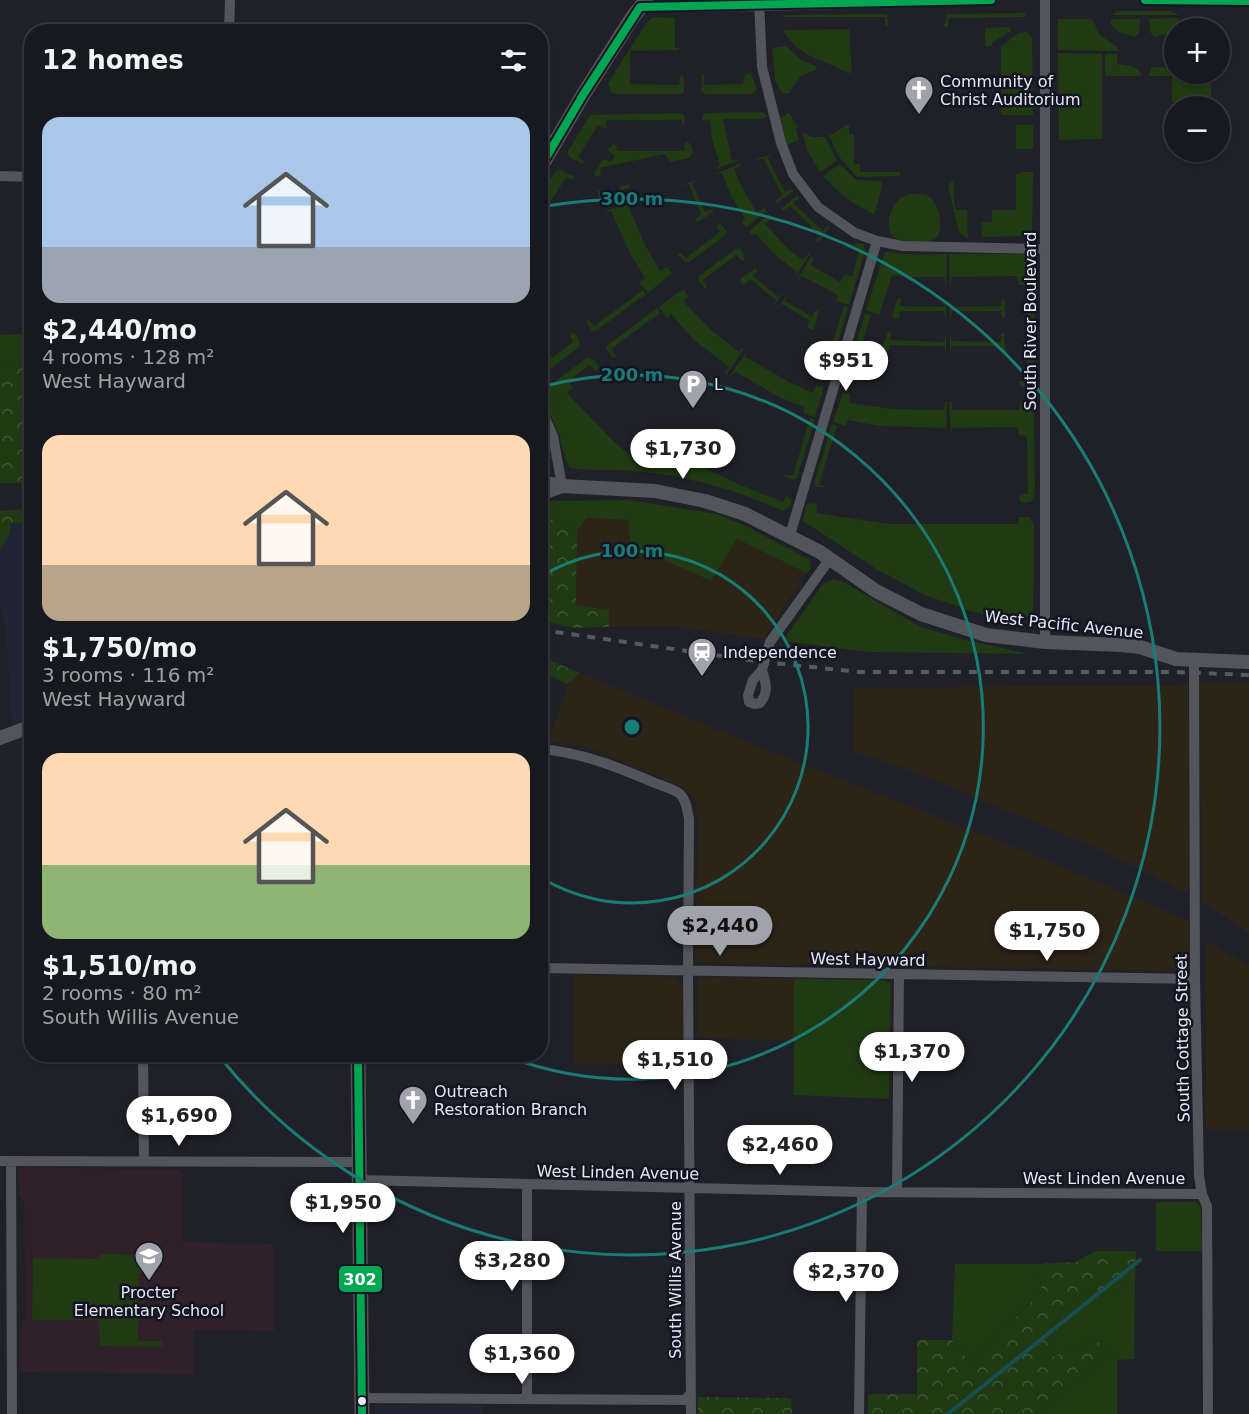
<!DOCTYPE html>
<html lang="en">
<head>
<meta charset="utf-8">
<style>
  :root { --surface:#18191e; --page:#212227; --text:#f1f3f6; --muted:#9fa0a4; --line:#36383c; --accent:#a1a2ab }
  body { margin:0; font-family:"DejaVu Sans",sans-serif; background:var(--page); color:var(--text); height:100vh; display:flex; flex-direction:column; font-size:22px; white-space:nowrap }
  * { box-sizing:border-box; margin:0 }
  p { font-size:20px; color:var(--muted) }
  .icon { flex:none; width:33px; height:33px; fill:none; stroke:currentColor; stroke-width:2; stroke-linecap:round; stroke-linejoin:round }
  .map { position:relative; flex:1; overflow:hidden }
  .panel { position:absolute; left:24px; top:24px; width:524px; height:1038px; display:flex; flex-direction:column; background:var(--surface); border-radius:24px; box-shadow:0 2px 4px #0004,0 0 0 2px var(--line) }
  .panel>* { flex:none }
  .buttons { position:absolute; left:1164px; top:18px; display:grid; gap:12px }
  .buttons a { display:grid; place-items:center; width:66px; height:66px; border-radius:50%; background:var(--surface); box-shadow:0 2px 4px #0004,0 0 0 2px var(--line); font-size:30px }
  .price { position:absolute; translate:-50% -51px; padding:0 14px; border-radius:21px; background:#fff; color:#222; font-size:20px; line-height:39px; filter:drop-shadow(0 2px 3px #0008) }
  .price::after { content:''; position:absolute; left:50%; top:36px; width:18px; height:14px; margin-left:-9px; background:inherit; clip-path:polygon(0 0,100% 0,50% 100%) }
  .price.on { background:var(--accent); color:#111 }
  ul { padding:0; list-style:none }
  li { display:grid; align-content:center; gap:12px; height:318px; padding:0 18px }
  li span { display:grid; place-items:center; height:186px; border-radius:18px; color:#555 }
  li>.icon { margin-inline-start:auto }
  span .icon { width:108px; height:108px; fill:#fffc; stroke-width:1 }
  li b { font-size:26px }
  h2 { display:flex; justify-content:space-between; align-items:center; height:72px; padding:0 18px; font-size:26px }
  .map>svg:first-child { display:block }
  .built { fill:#212435 }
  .industrial { fill:#2d2418 }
  .education { fill:#2f2029 }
  .green { fill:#203a13 }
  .forest { fill:url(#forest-crowns) }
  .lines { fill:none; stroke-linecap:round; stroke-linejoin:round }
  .stream { stroke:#174e52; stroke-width:4 }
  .minor { stroke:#54555b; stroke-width:10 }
  .tertiary { stroke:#54555b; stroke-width:14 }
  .secondary { stroke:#565155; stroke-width:15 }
  .rail { stroke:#58595f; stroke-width:4; stroke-dasharray:8 8; stroke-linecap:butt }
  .bus-1-casing { stroke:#131522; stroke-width:12 }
  .bus-1 { stroke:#00a651; stroke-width:8 }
  .ring { fill:none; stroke:#1a7c75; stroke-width:3 }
  .bus-dot { fill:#e7e8f2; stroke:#131522; stroke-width:2 }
  .labels { text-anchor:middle; stroke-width:5; stroke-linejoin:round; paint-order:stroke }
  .poi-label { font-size:16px; fill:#e7e8f2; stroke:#131522; text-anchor:start }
  .street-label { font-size:16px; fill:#e7e8f2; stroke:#131522 }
  .centre { fill:#1a7c75; stroke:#131522; stroke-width:3 }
  .ring-label { font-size:18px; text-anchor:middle; font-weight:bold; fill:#1a7c75; stroke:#131522; stroke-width:5; stroke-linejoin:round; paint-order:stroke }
  .line-badge { stroke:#131522; stroke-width:2 }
  .badge-label { font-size:16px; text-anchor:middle; font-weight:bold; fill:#fff }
</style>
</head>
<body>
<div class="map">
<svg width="1249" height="1414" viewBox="0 0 1249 1414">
  <defs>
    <pattern id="forest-crowns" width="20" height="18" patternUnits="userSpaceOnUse" patternTransform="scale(1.5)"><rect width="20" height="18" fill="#203a13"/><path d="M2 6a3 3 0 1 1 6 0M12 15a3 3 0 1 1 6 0" fill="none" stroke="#405636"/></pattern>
  </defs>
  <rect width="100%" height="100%" fill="#202128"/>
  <path class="built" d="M10 523H31V719L12 727 7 644 3 614 0 607V550L10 533Z
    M375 1405H483V1414H375Z"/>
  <path class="industrial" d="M587 518 629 520 631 545 711 581 737 539 806 573 764 639 672 626 609 627V610L576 605 577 531Z
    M580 673 779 755 1017 848 1189 921 1190 965 1184 971 704 963 697 962 695 954 698 826 694 798 681 786 589 748 549 741 569 684Z
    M1199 683H1249V933L1202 901Z
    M1188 685 1189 894 1112 855 1028 819 907 769 853 751 854 688Z
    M1206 941 1249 965V1129H1206Z
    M574 975 672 977 679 981 683 987 682 1066 574 1063Z
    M708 977 794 979V1041L697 1038V983L699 978Z"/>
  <path class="education" d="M23 1167 179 1170 183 1175 182 1242 273 1244 274 1331 193 1330V1374L19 1372 20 1331 25 1318 24 1202 19 1194 18 1170Z"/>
  <path class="green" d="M1117 11H1171L1179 15H1112Z
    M1025 13V17L949 18 948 27H944L947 14Z
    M887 14 889 26H885V17H783V15Z
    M663 17 675 18V47L679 48V50L630 51V84L679 85 681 73 684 79V92L681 94H616L611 92 608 83 647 22 652 18Z
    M1179 18V26L1166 34 1155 37 1150 32 1149 19Z
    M1058 19H1092L1100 35 1116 46 1119 51 1058 50Z
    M1114 19H1140L1139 33 1135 37 1119 32 1111 25V20Z
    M1010 27 1011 31 992 43V46H985V28Z
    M849 29 852 73C845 73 841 69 834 66 810 56 797 53 783 30Z
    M1027 32 1032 38 1033 115H1001V46L1019 33Z
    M786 46 801 60 816 66V70L801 76 789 93H782L775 80 772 48Z
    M1058 53 1102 54V139L1059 140Z
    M1105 54H1117V64C1125 65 1141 66 1141 76H1105Z
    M1156 67 1174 68V74H1211V101L1172 102V76H1149L1151 68Z
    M702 73 704 75V85L743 84 745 75 750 73 753 77 757 90 752 94H706L701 91Z
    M762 112 767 116 763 119H723L732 161 741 160 712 170 720 166 712 138 710 120 703 121 702 116 706 113Z
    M682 113 685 117 683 127 682 120H606V128L604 129 598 125 578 157 584 161 583 164 571 158 567 153 590 115Z
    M789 113 798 127 796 129 799 140 786 145 780 118Z
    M847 125H849V134L854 135V164H860V172H900V176L857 177 840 158 829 136Z
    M1016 125H1033V149H1016Z
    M803 133 812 137H825L837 161 820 172 807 150Z
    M614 143 616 145 617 151H684L685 144 687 142 691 144 693 153 689 158 670 162 665 154 600 168 601 175 596 177 594 173 603 159 611 162 615 156 608 150Z
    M775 153 767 157 785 192 792 189 794 191 777 203 776 200 782 195 764 159 754 160Z
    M739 164 742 165 734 169 743 189 757 213 764 208 767 211 746 227 742 222 745 219 731 196 722 173 713 175Z
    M840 164 856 180 881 181 882 187 874 215 844 197 823 176Z
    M558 169 573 176 574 180 566 177 540 219C540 193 542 189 558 169Z
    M1023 172H1033L1032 231 1026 236 982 237 981 222H992V210H1016V174Z
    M700 179 692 183 705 212 712 209 714 211 698 222 695 219 701 214 689 184 680 186Z
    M953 181 955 210H967L968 238 959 233 948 185Z
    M629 184 630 187 623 190 625 198 634 197 601 208 609 204 606 195 598 197V191L607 189 610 196 619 195V187Z
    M910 194C916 195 923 193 928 196 939 201 945 230 936 238 929 243 920 241 913 241 904 241 898 241 891 234 884 220 894 197 910 194Z
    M798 195 799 199 793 203 823 231 828 226H830L818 243 816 241 820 235 790 206 784 210 781 209Z
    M633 201 635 202 628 206 645 245 660 271 667 267 672 273 648 293 639 282 645 278 630 253 611 211 603 212Z
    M769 214 771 219 765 224 789 250 803 260 808 254H810L793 280 797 272 774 254 756 234 753 236 749 231Z
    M721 224 727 232 723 237 689 262H685L677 254 681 253 686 258 720 232 716 225Z
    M856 243 864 244 865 251 849 305 836 301 838 295 802 276 796 282 812 256 814 258 810 265 840 282 844 275 852 276 860 249 853 246Z
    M739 248 744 255V260L742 261 736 255 703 280 707 286 705 289 698 280 699 276 734 250Z
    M885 252 918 255 947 254 946 286 944 277H908L892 275 879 315 866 310Z
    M949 254H1021L1031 257 1030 261 1034 265V377L1031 386 1022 387 1018 382 1027 380 1026 285H1019L1017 276 952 277 950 286Z
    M756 268 757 271 753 276 778 297 784 291 772 308 776 300 750 279 744 285 740 281 741 278Z
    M643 290 646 294 597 330 592 331 586 322 589 320 594 326Z
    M684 290 688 296 683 301 711 330 739 352 745 347 726 375 725 373 729 367 693 339 671 314 667 318 659 307 679 292Z
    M788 293 785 301 812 317 815 311H819L813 330 807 328 810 321 782 304 776 311Z
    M898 298 901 299 900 306 944 307 946 298V320L944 311H900L899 318 894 319 892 314Z
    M1003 298 1005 301V317L1003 319 1001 311H952L950 320V299L952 307 1001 306Z
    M844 306 848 308 830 369 827 370 814 368 816 364 825 366Z
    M657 308 660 313 611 349 616 356 613 358 606 349 608 345Z
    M865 313 871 315 853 374 860 377V379L849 377 847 373Z
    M888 331 891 332 890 340 944 342 946 333V355L944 346 890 345 888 352H884L882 348Z
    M571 333 575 334 580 341 579 347 540 377V356L547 352 552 358 573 342 570 336Z
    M950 333 952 341 1001 342V334L1004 333 1006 353 1002 354 1001 346H952L950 354Z
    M31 334V363L0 365V335Z
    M749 349 745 357 791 383 813 393 816 386 824 387 815 417 803 413 804 407 779 397 736 372 729 377Z
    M587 358 593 359 599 366 598 370 595 371 590 365 568 381 573 388 567 393 613 441 640 464 646 458 653 463 668 443C702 470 743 487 783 502L786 496 792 500 791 505 783 511C736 490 687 475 635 471 614 469 592 471 570 468L566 461 559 434 543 399 542 394 546 388Z
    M843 392 850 394 849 403 893 409 944 410 945 403 947 401 946 436 945 428 880 426 848 420 846 426 833 422Z
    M949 401 952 402V410H1019L1020 401 1032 403 1034 410 1035 493 1032 501 1022 503 1019 498 1021 494H1028L1027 436 1019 435 1018 427 952 428 951 436Z
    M810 418 815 419 797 478 794 480 784 476 786 475 793 476Z
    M832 424 837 426 819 484 826 487H816L814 483Z
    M629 500 717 514 746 526 810 560 811 569 806 573 737 539 711 581 630 545 629 520 587 518 577 531 553 519 540 526V501Z
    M810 503 817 504 816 513 889 524H1018L1019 517H1030L1034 526 1033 611 1024 620H1008L973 612 925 595 878 570 803 521 806 505Z
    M834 579 845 583 921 627 965 640 1029 654 869 652 783 641 823 584Z
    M794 979 883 980 889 982 891 986 889 1099 794 1095Z
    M1156 1202H1196L1201 1207 1202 1251H1156Z
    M100 1254 142 1255V1273H139L138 1341H163V1347L100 1346 99 1320H32L33 1258 99 1259Z
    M955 1264H1037L1042 1291 971 1363 952 1340Z
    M1135 1285 1134 1359 1117 1360V1414H1038L1107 1354 1097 1340 1047 1359 1060 1311 1086 1292Z"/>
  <path class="forest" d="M31 363V483H0V365Z
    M31 509V523H10V533L0 550V511Z
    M553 519 577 531 576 605 609 610V627L573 628 540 620V526Z
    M540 656 580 673 568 684 540 671Z
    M1095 1251H1136L1135 1285 1087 1292 1060 1311 1047 1359 1097 1340 1107 1354 1038 1414H868V1394H917V1340H952L971 1363 1042 1291 1037 1264 1076 1262Z
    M698 1397 791 1398 792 1414H698Z"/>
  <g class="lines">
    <path class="stream" d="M948 1414 1140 1260"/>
    <path class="minor" d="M759 0 762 67 781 143 793 174 818 207 855 233 877 241 903 246 1045 249
      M1045 0V642
      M1145 0 1249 1
      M640 7 761 6 991 0
      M229 32 230 0
      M0 176 32 177
      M540 407 553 436 562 486
      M790 535 877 241
      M1194 661 1195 979 1199 1176 1202 1194 1207 1206 1208 1414
      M762 670C766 682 769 693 760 703L755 704 749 702 748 695 753 680 762 670 770 642 829 560
      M540 749C580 752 618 767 655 783 662 786 674 789 680 794 687 801 687 810 689 819L688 971 691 1414
      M540 968 1195 979
      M143 1054 144 1161
      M0 1161 358 1162
      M11 1162 12 1414
      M358 1180 862 1192 1202 1194
      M527 1184V1399
      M897 1192 899 974
      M362 1398 685 1400 691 1393
      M859 1414 862 1192"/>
    <path class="tertiary" d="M540 482 562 486 655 491 705 501 745 514 820 552 876 591 921 614 986 635 1045 642 1122 645 1140 647 1176 659 1249 662
      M540 494 562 486
      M0 738 32 726"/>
    <path class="secondary" d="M540 168 583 95 632 18 646 0
      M358 1054 362 1414"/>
    <path class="rail" d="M540 628 556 632 763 662 860 672H1175L1249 675"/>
    <g class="bus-1-casing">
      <path id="bus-1" d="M1145 0 1249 1
        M540 168 583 95 640 7 991 0
        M358 1054 362 1414"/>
    </g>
    <use href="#bus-1" class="bus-1"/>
  </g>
  <g class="ring">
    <path d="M540 577A176 176 0 1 1 540 877"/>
    <path d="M541 387A352 352 0 1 1 503 1055"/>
    <path d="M540 207A528 528 0 1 1 219 1056"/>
  </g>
  <defs>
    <g id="church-pin" transform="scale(1.5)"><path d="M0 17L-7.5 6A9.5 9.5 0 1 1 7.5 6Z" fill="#a1a2ab" stroke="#131522"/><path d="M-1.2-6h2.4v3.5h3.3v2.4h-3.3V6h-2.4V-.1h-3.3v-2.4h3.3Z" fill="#fff"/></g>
    <g id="parking-pin" transform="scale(1.5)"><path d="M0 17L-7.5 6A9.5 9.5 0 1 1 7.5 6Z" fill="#a1a2ab" stroke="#131522"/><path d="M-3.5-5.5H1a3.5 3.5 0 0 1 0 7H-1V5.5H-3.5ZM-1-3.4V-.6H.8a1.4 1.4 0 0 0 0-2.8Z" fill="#fff"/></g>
    <g id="station-pin" transform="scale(1.5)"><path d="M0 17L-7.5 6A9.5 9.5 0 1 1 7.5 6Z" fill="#a1a2ab" stroke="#131522"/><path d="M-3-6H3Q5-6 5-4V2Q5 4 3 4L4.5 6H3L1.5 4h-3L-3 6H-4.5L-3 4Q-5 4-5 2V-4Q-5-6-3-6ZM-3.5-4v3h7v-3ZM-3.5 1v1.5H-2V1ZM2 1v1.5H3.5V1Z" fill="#fff"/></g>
    <g id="school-pin" transform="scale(1.5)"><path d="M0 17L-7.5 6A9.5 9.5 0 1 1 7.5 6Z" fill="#a1a2ab" stroke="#131522"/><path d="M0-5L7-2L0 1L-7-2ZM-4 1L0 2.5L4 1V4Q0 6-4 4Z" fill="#fff"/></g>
  </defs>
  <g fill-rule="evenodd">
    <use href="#church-pin" x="919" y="90"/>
    <use href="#parking-pin" x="693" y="384"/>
    <use href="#station-pin" x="702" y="652"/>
    <use href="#church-pin" x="413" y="1100"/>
    <use href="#school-pin" x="149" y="1256"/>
  </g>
  <circle class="bus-dot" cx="362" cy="1401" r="5"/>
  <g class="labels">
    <g class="poi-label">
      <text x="940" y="87">Community of<tspan x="940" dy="18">Christ Auditorium</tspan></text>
      <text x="714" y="390">L</text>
      <text x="723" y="658">Independence</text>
      <text x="434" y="1097">Outreach<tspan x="434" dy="18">Restoration Branch</tspan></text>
      <text x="149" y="1298" text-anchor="middle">Procter<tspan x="149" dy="18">Elementary School</tspan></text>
    </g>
    <g class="street-label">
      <text transform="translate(1030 321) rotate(-90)" y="6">South River Boulevard</text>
      <text transform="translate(1064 624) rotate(6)" y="6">West Pacific Avenue</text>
      <text transform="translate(868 959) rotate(1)" y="6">West Hayward</text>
      <text transform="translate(1182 1038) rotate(-91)" y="6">South Cottage Street</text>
      <text transform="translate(618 1172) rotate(1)" y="6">West Linden Avenue</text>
      <text x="1104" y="1184">West Linden Avenue</text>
      <text transform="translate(675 1280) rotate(-90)" y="6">South Willis Avenue</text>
    </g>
  </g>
  <circle cx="632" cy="727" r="9" class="centre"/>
  <g class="ring-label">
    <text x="632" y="205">300 m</text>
    <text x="632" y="381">200 m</text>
    <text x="632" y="557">100 m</text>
  </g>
  <rect class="line-badge" x="338" y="1265" width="45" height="28" rx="6" fill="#00a651"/>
  <g class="badge-label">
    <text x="360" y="1285">302</text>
  </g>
</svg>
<div class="buttons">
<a>+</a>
<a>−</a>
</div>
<b class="price" style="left:846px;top:392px">$951</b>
<b class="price" style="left:683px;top:480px">$1,730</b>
<b class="price on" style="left:720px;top:957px">$2,440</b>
<b class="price" style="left:1047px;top:962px">$1,750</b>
<b class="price" style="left:912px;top:1083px">$1,370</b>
<b class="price" style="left:675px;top:1091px">$1,510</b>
<b class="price" style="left:179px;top:1147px">$1,690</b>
<b class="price" style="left:780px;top:1176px">$2,460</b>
<b class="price" style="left:343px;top:1234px">$1,950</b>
<b class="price" style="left:512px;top:1292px">$3,280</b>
<b class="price" style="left:846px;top:1303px">$2,370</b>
<b class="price" style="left:522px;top:1385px">$1,360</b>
<section class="panel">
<h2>12 homes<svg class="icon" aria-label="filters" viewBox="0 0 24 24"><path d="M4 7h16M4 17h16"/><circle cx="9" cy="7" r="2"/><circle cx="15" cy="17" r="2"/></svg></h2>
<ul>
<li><span style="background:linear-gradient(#a9c7e8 70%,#9aa5b1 0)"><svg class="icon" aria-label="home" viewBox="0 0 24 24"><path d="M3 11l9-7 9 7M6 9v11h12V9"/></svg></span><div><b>$2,440/mo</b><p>4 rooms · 128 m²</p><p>West Hayward</p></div></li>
<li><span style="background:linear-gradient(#ffd9b3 70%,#b9a48a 0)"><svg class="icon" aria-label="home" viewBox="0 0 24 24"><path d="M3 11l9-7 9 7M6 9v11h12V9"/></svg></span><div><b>$1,750/mo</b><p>3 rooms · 116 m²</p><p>West Hayward</p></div></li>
<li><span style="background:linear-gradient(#ffd9b3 60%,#8fb573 0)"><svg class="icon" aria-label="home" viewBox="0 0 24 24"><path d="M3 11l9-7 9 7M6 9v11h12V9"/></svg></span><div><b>$1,510/mo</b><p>2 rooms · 80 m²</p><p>South Willis Avenue</p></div></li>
</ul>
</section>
</div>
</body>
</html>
